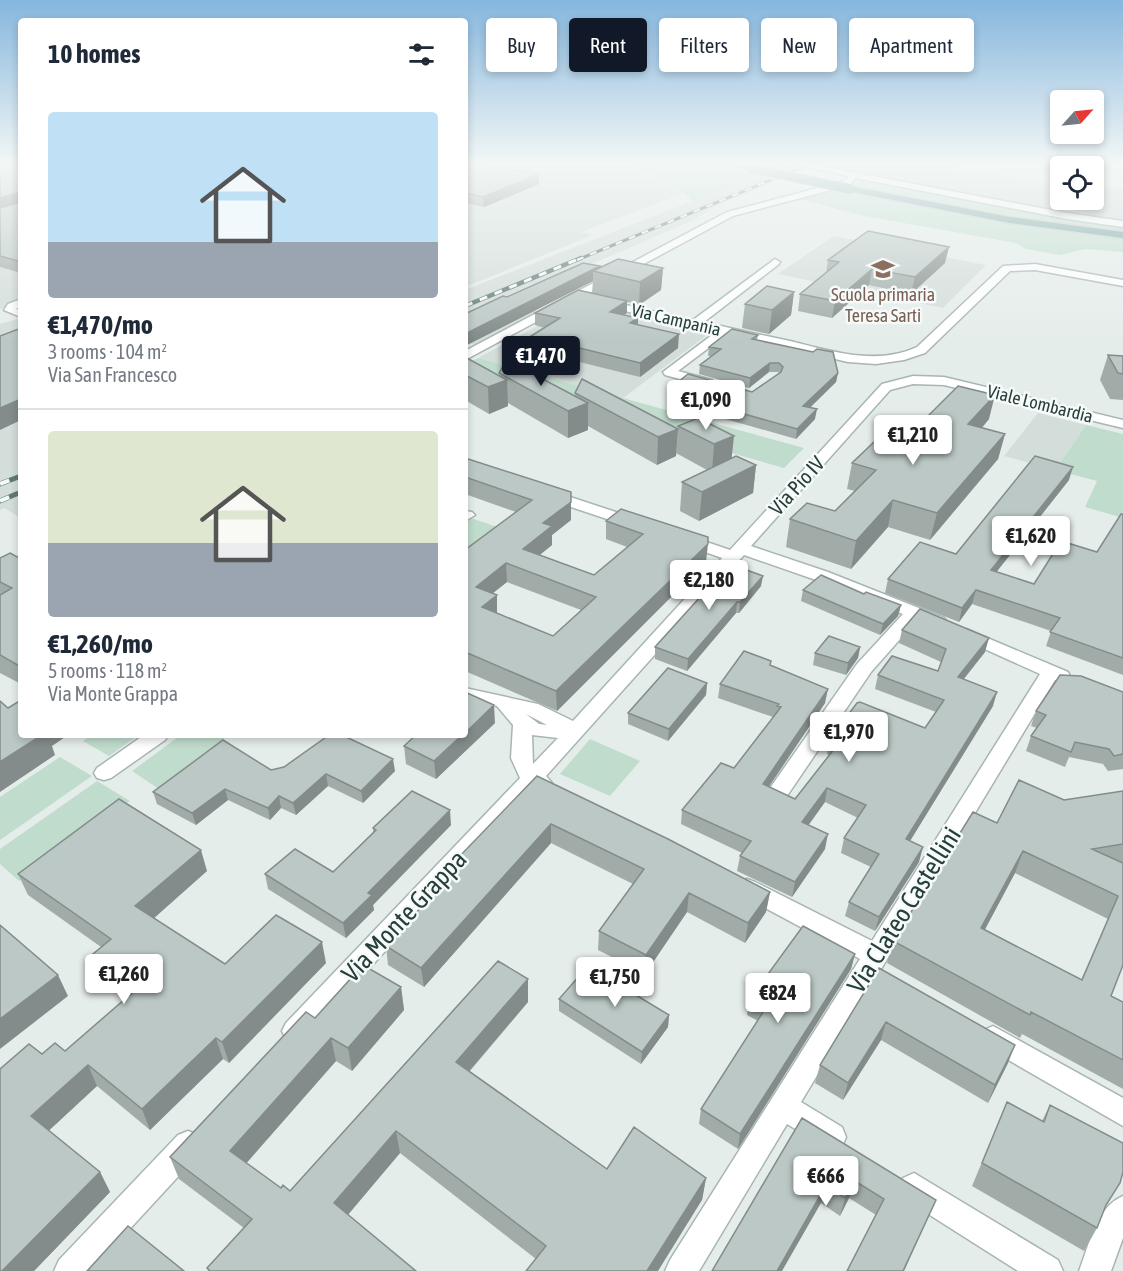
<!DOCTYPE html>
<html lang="en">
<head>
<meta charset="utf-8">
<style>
  :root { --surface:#fff; --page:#f2f2f3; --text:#1f2937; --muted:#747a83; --line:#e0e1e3; --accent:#111827 }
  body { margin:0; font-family:"Asap Condensed",sans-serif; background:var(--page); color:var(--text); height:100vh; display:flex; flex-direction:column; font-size:22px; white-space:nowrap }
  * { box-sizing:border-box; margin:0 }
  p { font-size:20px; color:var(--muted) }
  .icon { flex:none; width:33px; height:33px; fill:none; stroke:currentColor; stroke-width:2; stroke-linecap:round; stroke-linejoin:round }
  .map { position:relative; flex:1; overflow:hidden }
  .sheet { position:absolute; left:18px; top:18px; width:450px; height:720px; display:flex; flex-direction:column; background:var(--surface); border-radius:6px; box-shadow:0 3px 9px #0003 }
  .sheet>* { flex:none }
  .hud { position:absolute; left:486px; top:18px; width:546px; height:54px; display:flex; gap:12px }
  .needle { width:39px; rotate:63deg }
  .fabs { position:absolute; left:1050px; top:90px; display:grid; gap:12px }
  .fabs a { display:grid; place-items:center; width:54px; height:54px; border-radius:6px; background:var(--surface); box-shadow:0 3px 9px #0003; font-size:30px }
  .price { position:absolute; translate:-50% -51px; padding:0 14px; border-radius:6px; background:#fff; color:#222; font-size:20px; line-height:39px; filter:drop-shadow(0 2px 3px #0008) }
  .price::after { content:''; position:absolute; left:50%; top:36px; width:18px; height:14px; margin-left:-9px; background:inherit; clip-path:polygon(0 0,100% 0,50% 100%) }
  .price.current { background:var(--accent); color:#fff }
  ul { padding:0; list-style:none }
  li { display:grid; align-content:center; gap:12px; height:318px; padding:0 30px }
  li+li { border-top:2px solid var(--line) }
  li span { display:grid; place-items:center; height:186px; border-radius:6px; color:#555 }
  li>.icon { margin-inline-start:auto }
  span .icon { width:108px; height:108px; fill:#fffc; stroke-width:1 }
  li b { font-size:26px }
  h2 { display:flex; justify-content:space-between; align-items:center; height:72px; padding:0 30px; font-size:26px }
  .chip { padding:0 21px; border-radius:6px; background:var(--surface); box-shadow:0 3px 9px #0003; font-size:21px; line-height:54px }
  .chip.current { background:var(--accent); color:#fff }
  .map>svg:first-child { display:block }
  .built { fill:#d3ddda }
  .green { fill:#c0dccd }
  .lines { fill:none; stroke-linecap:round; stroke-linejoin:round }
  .minor-casing { stroke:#a8b5b3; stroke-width:3 }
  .major-casing { stroke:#c2c9c8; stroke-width:3 }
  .minor { fill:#fff; fill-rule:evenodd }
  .major { fill:#6e9f9b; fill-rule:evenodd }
  .rail-far2-casing { stroke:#607977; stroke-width:3 }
  .rail-far1-casing { stroke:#607977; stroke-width:4.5 }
  .rail-casing { stroke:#607977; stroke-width:5 }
  .rail-far2 { stroke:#f6faf8; stroke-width:2; stroke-dasharray:7; stroke-linecap:butt }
  .rail-far1 { stroke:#f6faf8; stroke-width:3; stroke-dasharray:8; stroke-linecap:butt }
  .rail { stroke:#f6faf8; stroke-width:4; stroke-dasharray:10; stroke-linecap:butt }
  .major-bridge-casing { stroke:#c2c9c8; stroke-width:10; stroke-linecap:butt }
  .major-bridge { stroke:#6e9f9b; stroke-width:9 }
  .wall { fill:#a1aca9; fill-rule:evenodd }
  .shaded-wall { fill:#838c8a }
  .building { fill:#bbc8c5; stroke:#838c8a; stroke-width:1.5; fill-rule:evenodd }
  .labels { text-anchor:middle; stroke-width:5; stroke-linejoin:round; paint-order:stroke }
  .far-education-label { font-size:18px; fill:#785e54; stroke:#f6faf8 }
  .far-street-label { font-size:18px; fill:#263e3c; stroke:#f6faf8 }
  .street-label { font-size:21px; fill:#263e3c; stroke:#f6faf8 }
  .near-street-label { font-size:26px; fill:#263e3c; stroke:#f6faf8 }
</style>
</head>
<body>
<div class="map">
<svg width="1123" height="1271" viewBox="0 0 1123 1271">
  <rect width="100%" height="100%" fill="#e5edeb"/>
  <path class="built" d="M0 163H21V300L0 309Z
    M465 163H626L655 174 684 193 581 232 593 235 465 287Z
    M804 163H929L1060 186V200H1094V187L1123 189V226L1062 218 807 167 710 209 696 219 504 302 539 312 476 345 465 342V290L779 167 792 164 807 167 813 165Z
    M834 236 986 265 943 308 778 274Z
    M582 302 652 318 656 324 707 335 623 398 478 358Z
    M21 318V518L4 508 0 510V324Z
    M1038 413 1086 425 1055 470 1004 456Z"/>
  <path class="green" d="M626 163H709L762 174 692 201C675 181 649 172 626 163Z
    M860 178 1062 218 1123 226V232L990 213 849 186 857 183Z
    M837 189 1006 222 1123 238V252L1085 249 1060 255 1026 249 1016 243 859 215 800 199Z
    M478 358 804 448 784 468 465 377V365Z
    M1086 425 1123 434V518L1085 507 1097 481 1055 470Z
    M465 516 509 531 465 566Z
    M91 735H139L109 756 83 741Z
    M181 735H229L159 789 132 771Z
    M590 739 640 761 610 796 560 774Z
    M60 757 92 776 0 840V797Z
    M97 781 130 801 19 881 0 864V849Z"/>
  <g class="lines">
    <g class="minor-casing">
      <path id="minor" d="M789 163H804L1067 213 1123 221V227L1067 219 856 178 850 185 733 216 465 360V351L727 212 844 181 848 178V176Z
        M775 259 780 262 779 264 704 322C733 329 761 335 790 341 831 351 876 366 917 347L1003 266 1035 264 1123 280V286L1035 270 1010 271 925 353 904 360 876 364 848 362 727 334 678 371 712 380 714 383 712 386 708 387 665 375 663 372 716 332 603 306 598 303 603 300 693 320Z
        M21 299V306L16 309 21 310V317L4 310 8 304Z
        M913 376 944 377 1123 420V428L944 385 913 384 890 390 751 546 828 572 944 618 947 622 944 626 938 627 917 620 871 672 787 796 779 799 771 796 768 791 857 664 903 614 816 580 744 555 546 776 552 783 548 788 541 790 535 789 304 1039 295 1043 286 1039 282 1031 286 1023 520 778 511 758 513 725 497 706 465 700V688L538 704 573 721 722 558 680 543 678 540 680 537H692L730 550 882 384ZM526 714 547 725 539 724ZM532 735 558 738 533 764Z
        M549 490 640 520 642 523 640 526H628L544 498 541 495Z
        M465 511 472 512 475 515 465 521Z
        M966 629 1068 672 1070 676 1068 680H1055L801 1102 842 1127 846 1137 842 1147 832 1151 787 1124 699 1271H665L670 1260 860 959 739 894 735 888 739 882 747 879 755 882 872 941 1040 674 960 638 957 634 960 630Z
        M144 735H168L165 740 111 778 104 780 97 778 94 773 97 768Z
        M993 1026 1123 1098V1126L984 1046 980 1038 984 1030Z
        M188 1131 198 1135 202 1145 198 1155 91 1271H54L59 1260 178 1135Z
        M914 1173 1058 1260 1063 1271H1018L903 1198 899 1188 903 1178Z
        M1123 1196V1238L1111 1271H1079C1089 1246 1096 1207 1123 1196Z"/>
    </g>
    <g class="major-casing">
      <path id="major" d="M717 163H733L754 168 750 170Z
        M850 186 1010 217 1123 232V238L1010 223 847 191V187Z"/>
    </g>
    <use href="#minor" class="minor"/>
    <use href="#major" class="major"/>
    <g class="rail-far2-casing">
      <path id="rail-far2" d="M577 260 812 163"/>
    </g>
    <g class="rail-far1-casing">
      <path id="rail-far1" d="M465 306 581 258"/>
    </g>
    <g class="rail-casing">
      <path id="rail" d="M0 484 21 476
        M0 501 21 492"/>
    </g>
    <use href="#rail-far2" class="rail-far2"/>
    <use href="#rail-far1" class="rail-far1"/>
    <use href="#rail" class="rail"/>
    <g class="major-bridge-casing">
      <path id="major-bridge" d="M750 168 850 189"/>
    </g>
    <use href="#major-bridge" class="major-bridge"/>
  </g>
  <path class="wall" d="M0 163H21V273L0 267Z
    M465 163 539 174V184L484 207 465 203Z
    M828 260 945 263 911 294 869 285 832 318 798 311 800 294 826 273Z
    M600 266V268H663L661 290 639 305 627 302V313L624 315 638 318V325L678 348 640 377 531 350V336L545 328 535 325V313L592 293 593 281 465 346V314L507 297Z
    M794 292 791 315 769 334 742 328 745 304Z
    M758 335 757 340 838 373 836 382 810 408 815 419 796 439 680 406 681 399 671 397 672 387 752 392 779 373 778 372H769L749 388 699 374 700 365 711 356H708L709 347Z
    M1108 355 1123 356V400L1110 399 1100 380Z
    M465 357 500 376 499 373 575 396V393L678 429 676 456 657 465 588 426V430L568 438 508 403V406L489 414 465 400Z
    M698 418 732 458 756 465 753 493 699 521 680 511 682 482 707 470 676 453 678 426Z
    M989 419 982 428 1005 434 998 459 930 540 888 527 851 569 786 547 790 519 835 511 855 491 847 489 852 463 916 428Z
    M465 458 571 520 552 535V545L539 555 594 575 627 547 606 539V521L621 509 706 562 557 711 465 671V550L516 512 465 494ZM507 582 581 610 553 636 497 614 492 593Z
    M1069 480 996 572 1034 584 1097 552 1123 514V675L1046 646 1051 631 972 604 959 622 885 593 888 579 956 554Z
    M0 558 21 559V684L0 673Z
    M761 586 739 613H736L687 671 655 659V647Z
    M803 590 864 594 901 605 898 616 880 635 801 601Z
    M902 630 985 652 964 679 993 706 910 841 919 862 875 931 845 916 849 902 871 867 841 853 844 838 858 818 825 802 808 825 825 849 792 897 737 871 740 856 742 853 681 824 682 810 734 768 773 717 718 698 720 684 771 661V665L825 703 769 787 795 799 829 755 827 754 829 740 925 728 936 712 875 689 878 675 938 671 941 662 899 643Z
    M860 647 858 658 846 675 813 665 815 653Z
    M707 683 706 695 668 741 628 724V713Z
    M1123 692V769L1108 771 1103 764 1069 757 1065 767 1026 751 1031 736 1037 728 1031 726 1036 711Z
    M495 723 436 779 406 764 404 746Z
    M271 770 395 771 363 803 328 786 296 815 281 808 270 820 228 800 196 825 157 804 153 792Z
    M537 776 770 892 766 912 745 943 687 912 645 974 598 950 599 931 633 884 551 843 424 987 388 965 386 946 427 900 426 891Z
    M1123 791V965L1111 996 1123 1002V1089L1022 1034 1020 1038 887 963 893 941 1064 800ZM1015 873 1108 919 1081 980 985 929Z
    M451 825 373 905 374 910 346 938 268 889 265 874 333 872 373 833V828Z
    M207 871 153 918 225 964 326 963 229 1063 223 1059 150 1130 97 1086 49 1130 100 1172 110 1192 34 1271H0L42 1054 65 1051 130 995 102 975 93 954 101 947 28 895 18 874Z
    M855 954 851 969 738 1149 699 1124 701 1109 758 1021 747 1015 749 1000Z
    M879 968 1008 1063 988 1103 881 1040 843 1100 815 1083 820 1065Z
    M401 987 404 1010 352 1071 336 1061 246 1163 281 1188 290 1191 528 1002 470 1071 607 1169 706 1178 702 1200 536 1259 400 1153 348 1215 416 1271H208L207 1268 244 1228 179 1179 170 1157 315 1018Z
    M559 999 669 1015 668 1027 641 1064 559 1011Z
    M1007 1102 1042 1121 1050 1105 1105 1208 1097 1228 1084 1251 972 1186Z
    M802 1118 929 1217 876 1215 849 1198 840 1216 821 1203Z"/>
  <path class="shaded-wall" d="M539 174V184L484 207 483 197Z
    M17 193 20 204 0 210V198Z
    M949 247 945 263 911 294 915 277Z
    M21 259V272L18 261Z
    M600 266 599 273 593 271V281L465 346V334Z
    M663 268 661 290 639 305 640 282Z
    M872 269 869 285 832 318 835 301Z
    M794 292 791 315 769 334 772 310Z
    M627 301V313L610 324V312Z
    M638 318V330L630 323Z
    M679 334 678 348 640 377V363Z
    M770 363 769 372 749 388 750 378Z
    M838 373 836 382 802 415 803 406Z
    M507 380 508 406 489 414 488 387Z
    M995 395 989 419 962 450 968 424Z
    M21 399V420L0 430V408Z
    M588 403V430L568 438V411Z
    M817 409 815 419 796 439 797 429Z
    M678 429 676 456 657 465 658 437Z
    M1005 434 998 459 930 540 937 513Z
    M734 436 731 464 712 472 714 444Z
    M756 465 753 493 699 521 702 492Z
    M1073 467 1069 480 987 584 991 570Z
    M893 500 888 527 851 569 856 541Z
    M571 502V520L552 535V545L524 568 523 549 543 523Z
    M708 544 706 562 557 711 556 691Z
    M506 563 507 582 477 606 476 587Z
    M763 576 761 586 739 613 740 602Z
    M976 590 972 604 959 622 962 608Z
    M497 595V614L482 607Z
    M737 602 736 613 687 671 688 659Z
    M901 605 898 616 880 635 883 624Z
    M989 638 985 652 954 691 958 677Z
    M860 647 858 658 846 675 848 663Z
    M707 683 706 695 668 741 669 729Z
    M828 689 825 703 761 798 763 784Z
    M997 692 993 706 902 854 906 839Z
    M494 705 495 723 436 779 434 761 462 735H465V733Z
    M41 735H68L52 746 55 755 0 792V762Z
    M393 759 395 771 363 803 361 791Z
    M326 774 328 786 296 815 293 803Z
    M827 788 825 802 800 837 802 822Z
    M225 789 228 800 196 825 192 813Z
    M279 796 281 808 270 820 268 808Z
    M450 810 451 825 373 905 374 910 346 938 343 923 368 893Z
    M551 824V843L424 987 421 968Z
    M828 834 825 849 792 897 795 882Z
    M923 847 919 862 875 931 879 917Z
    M201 850 207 871 143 928 135 906Z
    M1023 851 1015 873 974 950 981 928Z
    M770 892 766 912 745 943 748 923Z
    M689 893 687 912 645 974 646 955Z
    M322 942 326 963 229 1063 222 1042Z
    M855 954 851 969 738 1149 740 1134Z
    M58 975 68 996 0 1049V1019Z
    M528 979V1002L458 1084 456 1062Z
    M401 987 404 1010 352 1071 348 1048Z
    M669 1015 668 1027 641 1064 642 1052Z
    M886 1022 881 1040 843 1100 848 1083Z
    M216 1038 223 1059 150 1130 142 1109Z
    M331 1038 336 1061 237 1174 230 1151Z
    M1015 1045 1008 1063 988 1103 995 1085Z
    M88 1065 97 1086 42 1137 31 1116Z
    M396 1131 400 1153 339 1225 334 1203Z
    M100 1172 110 1192 34 1271H2Z
    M706 1178 702 1200 658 1271H647Z
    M855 1181 849 1198 840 1216 845 1198Z
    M826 1185 821 1203 782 1271H777Z
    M936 1200 904 1271H903Z"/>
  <path class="building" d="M0 163H21V259L18 261 0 256V208L18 203 20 195 17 193 0 198Z
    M465 163H472L539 174 483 197 465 193Z
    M868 231 949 247 915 277 872 269 835 301 800 294 839 262 828 260Z
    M618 259 663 268 640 282 593 271Z
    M583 263 600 266 465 334V314L503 296 507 297Z
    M767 286 794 292 772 310 745 304Z
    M578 290 627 301 610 312 638 318 630 323 679 334 640 363 531 336 560 318 535 313Z
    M21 328V399L0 408V336Z
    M732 329 758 335 752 339 813 352 817 349 833 352 838 373 803 406 817 409 797 429 681 396 688 391 672 387 688 374 752 392 781 372 783 367 779 363H770L750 378 700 365 721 349 709 347Z
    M1108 355 1123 356V374L1118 373Z
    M465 357 507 380 488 387 465 375Z
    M507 360 588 403 568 411 499 373Z
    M582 379 678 429 658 437 575 393Z
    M958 386 995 395 968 424 1005 434 937 513 893 500 856 541 790 519 807 503 835 511 876 470 852 463 895 422 916 428Z
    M698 418 734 436 714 444 678 426Z
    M736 456 756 465 702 492 682 482Z
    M1035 456 1073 467 991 570 1034 584 1061 541 1097 552 1121 514H1123V658L1050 632 1060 618 976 590 962 608 888 579 920 542 956 554Z
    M465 458 571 492V502L543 523 552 526 523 549 594 575 643 534 606 521 621 509 708 537V544L556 691 465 652V550L532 500 465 477ZM506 563 596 597 553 636 482 607 497 595 476 587Z
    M10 553 21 559V667L0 655V595L12 588 0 582V558Z
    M730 564 763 576 740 602H737L688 659 655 647Z
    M821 575 864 594 866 592 901 605 883 624 803 590Z
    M920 609 989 638 958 677 997 692 906 839 923 847 879 917 849 902 879 854 844 838 866 805 827 788 802 822 828 834 795 882 740 856 751 841 682 810 721 763 734 768 781 707 777 706 779 704 720 684 744 651 771 661 770 665 828 689 763 784 795 799 838 744 829 740 857 703 860 702 925 728 944 700 878 675 892 656 938 671 946 649 902 630Z
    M829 636 860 647 848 663 815 653Z
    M668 668 707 683 669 729 628 713Z
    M1060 675 1081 676 1123 692V754L1114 756 1109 749 1075 742 1071 752 1031 736 1046 715 1036 711Z
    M465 692 494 705 465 733Z
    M21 700V735H42L0 762V701L8 708Z
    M329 735H342L393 759 361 791 326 774 293 803 279 796 268 808 225 789 192 813 153 792 223 740 271 770 284 767Z
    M416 735H462L434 761 404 746Z
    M537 776 668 839 770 892 748 923 689 893 646 955 599 931 644 869 551 824 421 968 386 946 432 895 426 891Z
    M1019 780 1064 800 1123 791V844L1092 849 1123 863V965L1111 996 1123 1002V1060L1031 1012 1030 1015 893 941 973 812 997 823ZM1023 851 1118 896 1082 980 981 928Z
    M412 791 450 810 368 893 372 895 343 923 265 874 295 849 333 872 376 830 373 828Z
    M119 799 201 850 135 906 225 964 276 915 322 942 222 1042 216 1038 142 1109 88 1065 31 1116 100 1172 2 1271H0V1069L29 1044 42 1054 55 1043 65 1051 140 986 93 954 111 939 18 874Z
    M0 925 58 975 0 1019Z
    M803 926 855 954 740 1134 701 1109 765 1009 749 1000Z
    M498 961 528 979 456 1062 607 1169 634 1127 706 1178 647 1271H526L546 1246 396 1131 334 1203 416 1271H210L207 1268 252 1219 170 1157 306 1012 315 1018 363 965 401 987 348 1048 331 1038 230 1151 281 1188 283 1185 290 1191Z
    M588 966 669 1015 642 1052 559 999Z
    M879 968 1015 1045 995 1085 886 1022 848 1083 820 1065Z
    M1007 1102 1044 1122 1050 1105 1123 1143V1172L1120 1183 1106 1205 1097 1228 982 1163Z
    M802 1118 936 1200 903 1271H847L884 1199 855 1181 845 1198 826 1185 777 1271H712Z
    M128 1226 184 1271H87Z"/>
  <linearGradient id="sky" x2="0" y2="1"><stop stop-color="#85b6dd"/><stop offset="0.48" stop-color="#f3f7f6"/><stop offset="1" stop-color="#f3f7f6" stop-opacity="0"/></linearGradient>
  <rect width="1123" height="341" fill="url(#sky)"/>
  <defs>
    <g id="school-bare" transform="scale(1.8)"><path d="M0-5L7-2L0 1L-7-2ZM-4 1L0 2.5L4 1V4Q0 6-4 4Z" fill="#8d6e63" stroke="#f6faf8" stroke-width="2.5" paint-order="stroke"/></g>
  </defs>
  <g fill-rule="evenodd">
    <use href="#school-bare" x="883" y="269"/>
  </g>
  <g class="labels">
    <g class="far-education-label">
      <text x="883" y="301">Scuola primaria<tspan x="883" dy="21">Teresa Sarti</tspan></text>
    </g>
    <g class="far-street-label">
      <text transform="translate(676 320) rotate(13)" y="6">Via Campania</text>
      <text transform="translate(1040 404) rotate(14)" y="6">Viale Lombardia</text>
    </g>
    <g class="street-label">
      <text transform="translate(797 486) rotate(-48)" y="7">Via Pio IV</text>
    </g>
    <g class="near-street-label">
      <text transform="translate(904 910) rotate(-58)" y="9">Via Clateo Castellini</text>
      <text transform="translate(404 916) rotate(-47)" y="9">Via Monte Grappa</text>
    </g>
  </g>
</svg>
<div class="fabs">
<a><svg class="needle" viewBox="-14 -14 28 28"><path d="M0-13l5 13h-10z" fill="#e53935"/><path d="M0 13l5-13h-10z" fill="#747a83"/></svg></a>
<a><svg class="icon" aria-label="locate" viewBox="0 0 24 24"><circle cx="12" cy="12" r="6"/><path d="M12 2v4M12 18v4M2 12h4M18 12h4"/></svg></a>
</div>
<b class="price current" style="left:541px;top:387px">€1,470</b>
<b class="price" style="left:706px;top:431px">€1,090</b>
<b class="price" style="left:913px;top:466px">€1,210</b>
<b class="price" style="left:1031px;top:567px">€1,620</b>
<b class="price" style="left:709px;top:611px">€2,180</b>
<b class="price" style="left:849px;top:763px">€1,970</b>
<b class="price" style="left:124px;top:1005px">€1,260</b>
<b class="price" style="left:615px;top:1008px">€1,750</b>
<b class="price" style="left:778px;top:1024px">€824</b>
<b class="price" style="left:826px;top:1207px">€666</b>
<div class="hud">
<a class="chip">Buy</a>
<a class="chip current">Rent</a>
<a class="chip">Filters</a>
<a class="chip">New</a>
<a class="chip">Apartment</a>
</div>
<section class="sheet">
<h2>10 homes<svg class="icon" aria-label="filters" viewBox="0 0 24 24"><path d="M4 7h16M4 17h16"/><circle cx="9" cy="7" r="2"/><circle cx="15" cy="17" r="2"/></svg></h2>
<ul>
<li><span style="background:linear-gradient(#bfe0f5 70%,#9aa5b1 0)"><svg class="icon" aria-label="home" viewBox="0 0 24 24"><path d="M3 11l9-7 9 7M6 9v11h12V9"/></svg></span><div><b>€1,470/mo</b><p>3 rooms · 104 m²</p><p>Via San Francesco</p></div></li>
<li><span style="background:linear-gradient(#dfe7d0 60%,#9aa5b1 0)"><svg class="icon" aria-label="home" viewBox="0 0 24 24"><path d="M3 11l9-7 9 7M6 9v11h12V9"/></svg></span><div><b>€1,260/mo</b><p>5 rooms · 118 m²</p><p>Via Monte Grappa</p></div></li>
</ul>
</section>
</div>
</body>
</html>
